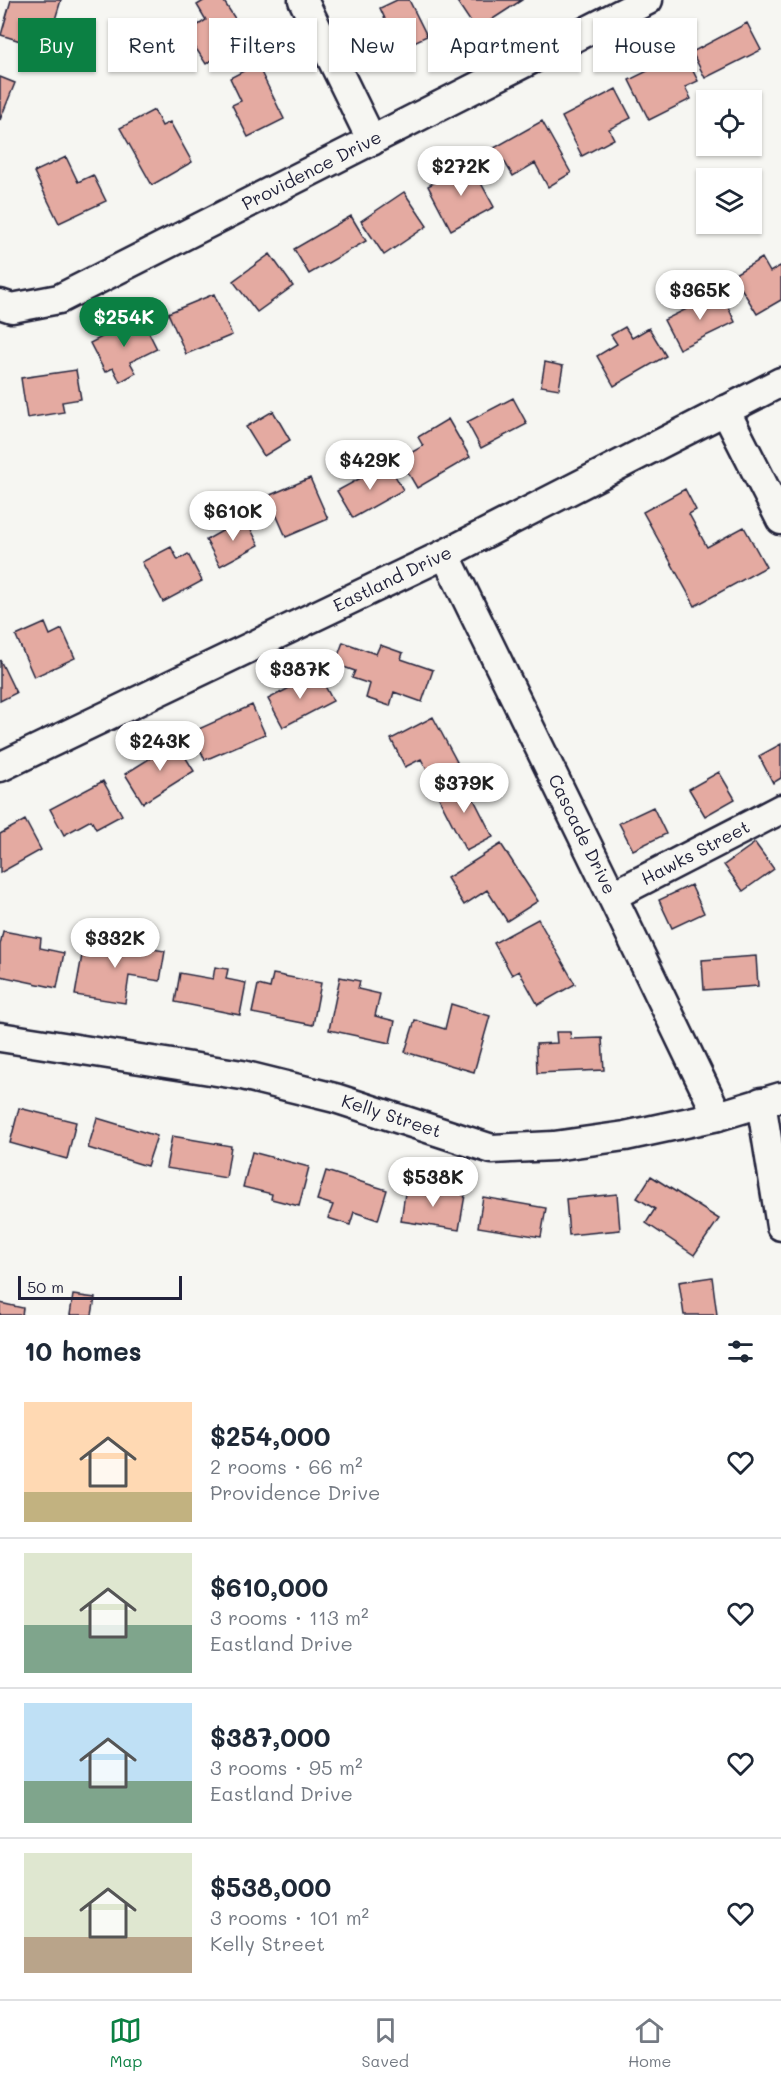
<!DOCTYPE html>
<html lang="en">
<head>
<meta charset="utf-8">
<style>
  :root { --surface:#fff; --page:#f6f6f7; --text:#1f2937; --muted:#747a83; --line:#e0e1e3; --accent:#0b8043 }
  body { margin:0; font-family:Mali,sans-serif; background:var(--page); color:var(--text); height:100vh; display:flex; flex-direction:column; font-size:22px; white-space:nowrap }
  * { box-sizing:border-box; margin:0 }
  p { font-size:20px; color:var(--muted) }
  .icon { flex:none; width:33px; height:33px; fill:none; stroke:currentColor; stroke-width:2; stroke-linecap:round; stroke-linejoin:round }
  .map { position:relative; height:1315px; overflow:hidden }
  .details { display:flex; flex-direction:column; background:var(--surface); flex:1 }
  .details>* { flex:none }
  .top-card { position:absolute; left:18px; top:18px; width:746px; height:54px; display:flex; gap:12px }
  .tools { position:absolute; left:696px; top:90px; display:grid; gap:12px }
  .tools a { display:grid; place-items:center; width:66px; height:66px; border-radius:0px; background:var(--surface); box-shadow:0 2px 4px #0004; font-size:30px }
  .scale { position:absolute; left:18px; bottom:15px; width:164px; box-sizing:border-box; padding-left:6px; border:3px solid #22223b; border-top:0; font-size:16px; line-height:21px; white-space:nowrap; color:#22223b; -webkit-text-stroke:4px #f6f6f2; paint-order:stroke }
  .price { position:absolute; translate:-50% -51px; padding:0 14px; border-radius:21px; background:#fff; color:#222; font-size:20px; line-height:39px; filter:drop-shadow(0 2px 3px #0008) }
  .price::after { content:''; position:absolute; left:50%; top:36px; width:18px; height:14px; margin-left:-9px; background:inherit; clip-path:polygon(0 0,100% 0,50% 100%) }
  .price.current { background:var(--accent); color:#fff }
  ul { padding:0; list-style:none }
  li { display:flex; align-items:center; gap:18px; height:150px; padding:0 24px }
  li+li { border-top:2px solid var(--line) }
  li span { display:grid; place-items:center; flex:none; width:168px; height:120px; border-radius:0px; color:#555 }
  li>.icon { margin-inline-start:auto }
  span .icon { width:72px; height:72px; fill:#fffc; stroke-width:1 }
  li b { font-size:26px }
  h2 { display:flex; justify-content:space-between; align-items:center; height:72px; padding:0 24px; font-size:26px }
  .pill { padding:0 21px; border-radius:0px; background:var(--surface); box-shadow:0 2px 4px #0004; font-size:21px; line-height:54px }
  .pill.current { background:var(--accent); color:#fff }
  .tabs { display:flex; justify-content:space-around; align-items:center; height:84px; border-top:2px solid var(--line); background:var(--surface); font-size:16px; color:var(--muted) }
  .tabs a { display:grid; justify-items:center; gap:3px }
  .tabs .current { color:var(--accent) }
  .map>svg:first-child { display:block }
  .building { fill:#e4aaa1; stroke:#22223b; stroke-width:1.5 }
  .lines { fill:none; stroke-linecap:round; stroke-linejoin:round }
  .minor-casing { stroke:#22223b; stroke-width:33 }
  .minor { stroke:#f6f6f2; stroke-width:28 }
  .labels { text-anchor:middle; stroke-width:5; stroke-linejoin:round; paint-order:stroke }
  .street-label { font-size:18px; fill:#22223b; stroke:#f6f6f2 }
</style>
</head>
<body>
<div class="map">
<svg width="781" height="1315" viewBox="0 0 781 1315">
  <rect width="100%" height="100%" fill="#f6f6f2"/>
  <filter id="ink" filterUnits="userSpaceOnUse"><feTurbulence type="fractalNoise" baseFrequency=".0167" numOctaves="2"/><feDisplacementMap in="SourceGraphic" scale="12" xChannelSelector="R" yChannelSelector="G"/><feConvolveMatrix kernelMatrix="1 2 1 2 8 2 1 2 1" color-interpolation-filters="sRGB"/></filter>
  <g filter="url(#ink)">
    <path class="building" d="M11 0H61L46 49 1 35Z
      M205 0H223L247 37 206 64 186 33 206 20 197 5Z
      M397 0H409L427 36 399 49 380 8Z
      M456 0H522L476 30Z
      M747 23 761 50 705 78 692 52Z
      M684 53 698 81 685 87 691 99 649 120 629 80Z
      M257 64 284 119 248 137 232 105 241 101 230 78Z
      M0 77 15 83 0 120Z
      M616 89 631 118 609 129 614 139 582 156 562 117Z
      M154 110 162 126 170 122 192 162 152 185 120 128Z
      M542 121 571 173 548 187 535 163 513 176 504 161 495 166 487 152Z
      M66 157 78 182 93 175 106 201 59 223 34 172Z
      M470 163 494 207 451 230 428 186Z
      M404 192 427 226 384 255 361 221Z
      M351 216 366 241 309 274 294 249Z
      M270 254 293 286 257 312 233 281Z
      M762 258 770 272 780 266 781 268V300L757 314 733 275Z
      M721 292 735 322 679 349 664 320Z
      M214 294 232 335 186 354 168 313Z
      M141 317 157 349 130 362 136 373 120 382 113 368 105 372 90 343Z
      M625 327 632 338 649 328 666 356 614 386 597 356 617 344 611 335Z
      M545 362 563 366 559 389 541 386Z
      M76 370 81 399 62 402 64 412 27 418 21 378Z
      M513 398 527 424 481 448 467 422Z
      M273 411 290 440 264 456 246 427Z
      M448 419 470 457 417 488 400 459 423 446 418 437Z
      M388 463 403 490 353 518 337 491Z
      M310 478 328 519 286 537 268 496Z
      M685 489 696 510 689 514 707 547 744 527 766 567 695 606 643 512Z
      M245 518 259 545 220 566 206 540Z
      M171 547 178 560 188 554 202 581 163 602 142 562Z
      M45 623 50 635 62 629 75 658 34 677 16 636Z
      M343 642 376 654 380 645 403 653 401 659 433 670 422 702 394 692 390 706 366 698 370 684 352 678 355 671 335 664Z
      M0 660 16 693 0 701Z
      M318 673 333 701 283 727 268 699Z
      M252 705 265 734 205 760 192 732Z
      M433 717 457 762 430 776 421 759 405 767 391 739Z
      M176 742 194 771 143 803 125 774Z
      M781 744V778L773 783 759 756Z
      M719 772 735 799 705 816 689 789Z
      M463 778 493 837 466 851 436 792Z
      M103 781 122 815 96 829 91 820 64 835 50 809Z
      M653 807 666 834 633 850 619 823Z
      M25 820 41 850 0 873V834Z
      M755 843 774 869 743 891 724 865Z
      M501 844 538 901 507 921 487 890 464 905 447 878Z
      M691 885 704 913 672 928 659 900Z
      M538 919 575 984 538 1005 519 971 512 975 494 943Z
      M3 931 41 938 40 948 64 953 57 988 0 976V945Z
      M85 938 165 951 160 981 129 976 125 1003 75 995Z
      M756 956 758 986 704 990 702 960Z
      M215 967 228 969 226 979 246 983 240 1015 175 1002 180 973 213 979Z
      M273 974 321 983 313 1025 252 1013 258 985 270 988Z
      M340 977 360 981 358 989 380 994 375 1016 395 1021 390 1043 329 1030Z
      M451 1004 490 1016 474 1072 405 1052 415 1020 445 1029Z
      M556 1032H570L571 1039 602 1038 604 1070 537 1073 536 1044 557 1043Z
      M19 1108 76 1122 67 1159 10 1143Z
      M97 1118 157 1136 147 1166 88 1148Z
      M172 1136 231 1146 226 1178 166 1168Z
      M252 1152 309 1167 299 1206 271 1199 272 1194 243 1187Z
      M326 1171 387 1190 378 1220 354 1212 350 1225 328 1218 333 1205 317 1200Z
      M651 1176 719 1219 694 1255 646 1223 655 1209 637 1198Z
      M406 1186 465 1195 459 1230 401 1221Z
      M617 1194 620 1230 569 1235 566 1199Z
      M483 1197 546 1208 541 1237 478 1227Z
      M712 1277 717 1315H684L679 1282Z
      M73 1295 95 1298 92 1315H70Z
      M0 1303 23 1308 22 1315H0Z"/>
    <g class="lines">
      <g class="minor-casing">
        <g id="minor">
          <path d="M303 0 372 141"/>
          <path id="s1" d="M0 304 12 308 59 299 648 0"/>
          <path d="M725 410 781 520"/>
          <path id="s2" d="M445 554 612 896 718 1116"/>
          <path id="s3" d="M0 767 445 554 781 382"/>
          <path id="s4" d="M612 896 781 809"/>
          <path id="s5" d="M0 1037 242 1075 335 1098 492 1149 554 1146 625 1136 718 1116 781 1097"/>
          <path d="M761 1102 781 1226"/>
        </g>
      </g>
      <use href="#minor" class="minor"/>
    </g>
  </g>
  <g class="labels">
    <g class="street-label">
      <text dy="6" stroke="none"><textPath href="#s1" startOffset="344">Providence Drive</textPath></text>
      <text dy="6" stroke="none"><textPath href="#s3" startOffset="435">Eastland Drive</textPath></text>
      <text dy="6" stroke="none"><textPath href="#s2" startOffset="312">Cascade Drive</textPath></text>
      <text dy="6" stroke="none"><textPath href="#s4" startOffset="94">Hawks Street</textPath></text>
      <text dy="6" stroke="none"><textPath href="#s5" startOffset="400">Kelly Street</textPath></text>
    </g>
  </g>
</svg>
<div class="tools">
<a><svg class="icon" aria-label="locate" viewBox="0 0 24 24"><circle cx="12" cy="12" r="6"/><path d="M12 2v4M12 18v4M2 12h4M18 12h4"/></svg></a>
<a><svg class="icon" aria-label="layers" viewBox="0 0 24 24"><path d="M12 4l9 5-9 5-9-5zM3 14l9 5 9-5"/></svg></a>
</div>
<div class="scale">50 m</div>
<b class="price" style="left:461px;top:197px">$272K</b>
<b class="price" style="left:700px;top:321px">$365K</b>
<b class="price current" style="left:124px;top:348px">$254K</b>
<b class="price" style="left:370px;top:491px">$429K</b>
<b class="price" style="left:233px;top:542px">$610K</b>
<b class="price" style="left:300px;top:700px">$387K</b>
<b class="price" style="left:160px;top:772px">$243K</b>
<b class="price" style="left:464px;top:814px">$379K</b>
<b class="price" style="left:115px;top:969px">$332K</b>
<b class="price" style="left:433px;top:1208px">$538K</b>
<div class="top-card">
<a class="pill current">Buy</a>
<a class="pill">Rent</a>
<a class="pill">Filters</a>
<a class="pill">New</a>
<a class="pill">Apartment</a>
<a class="pill">House</a>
</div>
</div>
<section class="details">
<h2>10 homes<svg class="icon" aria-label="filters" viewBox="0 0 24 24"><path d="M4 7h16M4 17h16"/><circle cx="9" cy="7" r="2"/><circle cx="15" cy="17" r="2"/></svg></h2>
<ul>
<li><span style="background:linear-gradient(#ffd9b3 75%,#c2b280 0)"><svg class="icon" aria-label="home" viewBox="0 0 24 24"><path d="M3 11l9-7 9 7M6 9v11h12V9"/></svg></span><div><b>$254,000</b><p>2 rooms · 66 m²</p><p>Providence Drive</p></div><svg class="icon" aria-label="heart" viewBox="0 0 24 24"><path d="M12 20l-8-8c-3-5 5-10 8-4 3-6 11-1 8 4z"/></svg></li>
<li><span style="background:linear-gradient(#dfe7d0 60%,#7fa58c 0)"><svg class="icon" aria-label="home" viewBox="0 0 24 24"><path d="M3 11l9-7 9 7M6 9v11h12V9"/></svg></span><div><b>$610,000</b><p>3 rooms · 113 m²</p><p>Eastland Drive</p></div><svg class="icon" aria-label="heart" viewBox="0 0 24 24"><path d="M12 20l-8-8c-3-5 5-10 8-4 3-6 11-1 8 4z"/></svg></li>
<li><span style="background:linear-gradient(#bfe0f5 65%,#7fa58c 0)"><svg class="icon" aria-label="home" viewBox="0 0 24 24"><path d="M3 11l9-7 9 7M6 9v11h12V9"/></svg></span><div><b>$387,000</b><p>3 rooms · 95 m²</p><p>Eastland Drive</p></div><svg class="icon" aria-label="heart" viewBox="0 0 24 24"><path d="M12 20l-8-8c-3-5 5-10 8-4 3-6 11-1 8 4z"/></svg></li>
<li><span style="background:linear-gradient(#dfe7d0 70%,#b9a48a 0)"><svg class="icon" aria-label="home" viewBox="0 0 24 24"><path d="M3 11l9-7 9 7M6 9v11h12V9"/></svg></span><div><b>$538,000</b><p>3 rooms · 101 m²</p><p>Kelly Street</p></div><svg class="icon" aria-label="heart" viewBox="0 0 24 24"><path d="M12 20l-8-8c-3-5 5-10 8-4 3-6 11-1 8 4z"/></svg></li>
</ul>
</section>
<nav class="tabs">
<a class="current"><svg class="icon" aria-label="map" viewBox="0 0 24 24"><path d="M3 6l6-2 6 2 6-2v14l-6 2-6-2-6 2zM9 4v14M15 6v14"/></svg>Map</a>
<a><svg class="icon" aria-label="saved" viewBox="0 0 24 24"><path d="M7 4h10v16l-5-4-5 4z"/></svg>Saved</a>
<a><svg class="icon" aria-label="home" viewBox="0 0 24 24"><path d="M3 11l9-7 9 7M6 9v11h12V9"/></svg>Home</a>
</nav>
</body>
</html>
